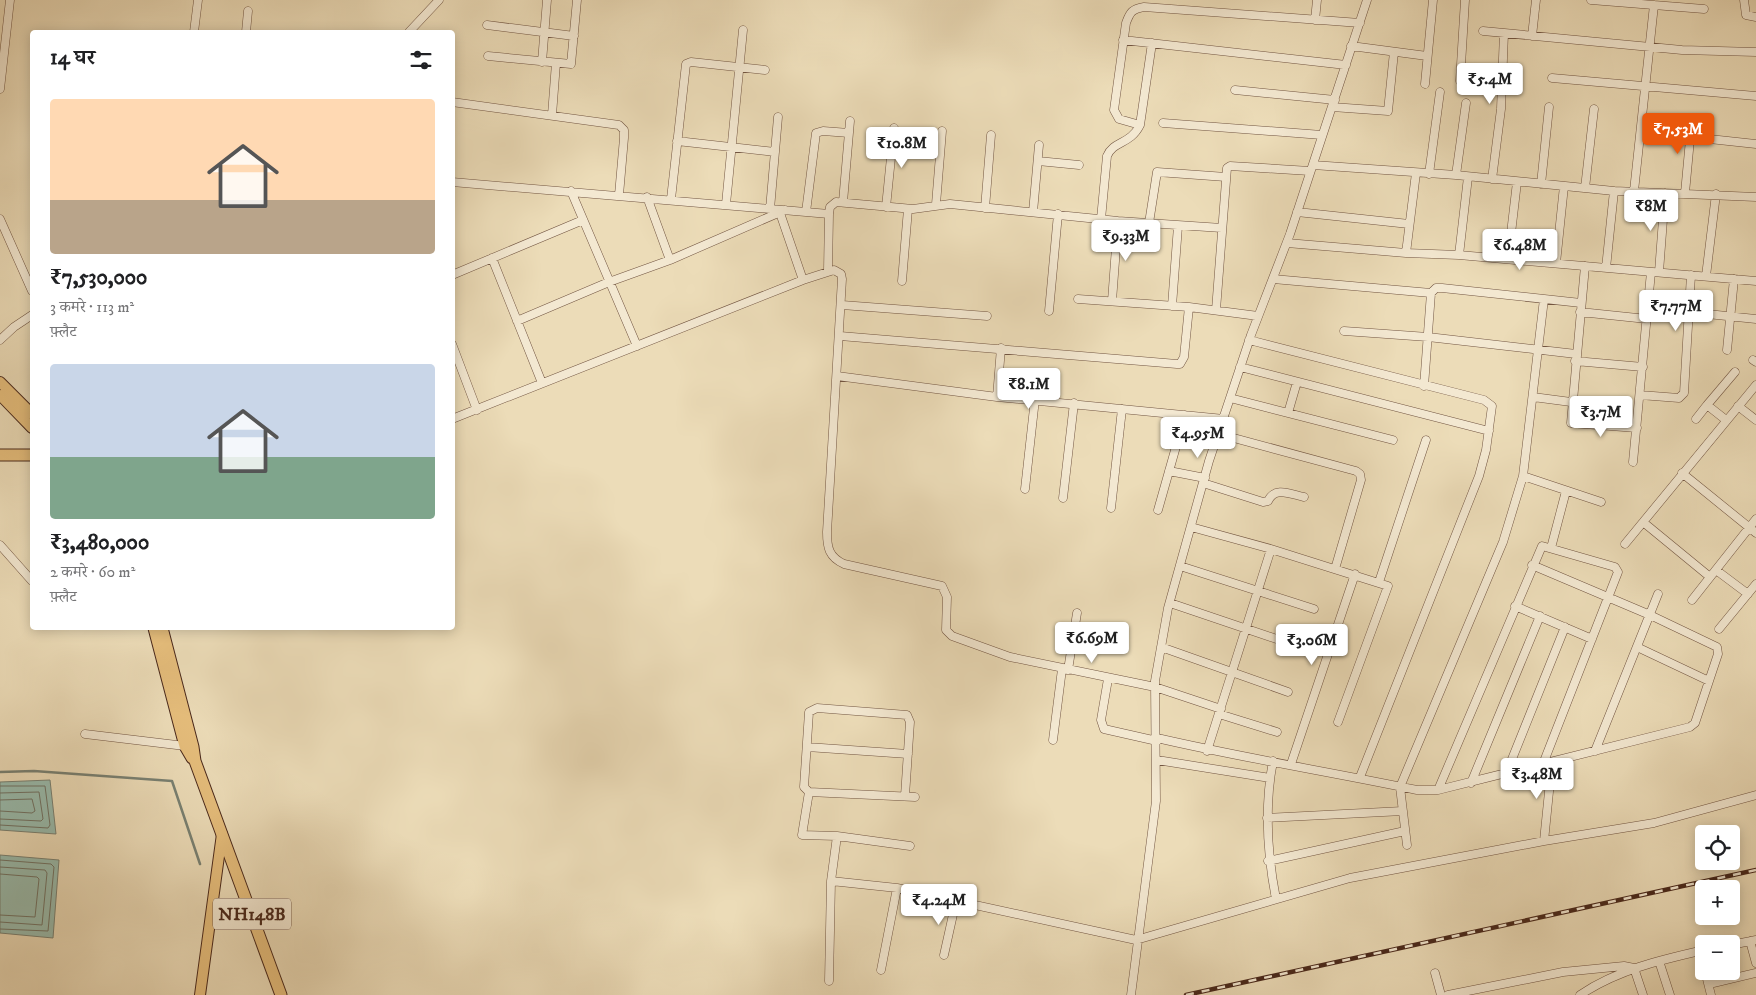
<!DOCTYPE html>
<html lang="hi">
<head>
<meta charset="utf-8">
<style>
  :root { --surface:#fff; --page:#f2f2f2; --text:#202124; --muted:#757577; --accent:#ea580c }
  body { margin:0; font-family:"IM FELL DW Pica","Noto Serif Devanagari",serif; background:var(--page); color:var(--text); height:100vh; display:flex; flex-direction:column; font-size:19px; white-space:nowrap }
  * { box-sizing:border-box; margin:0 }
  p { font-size:16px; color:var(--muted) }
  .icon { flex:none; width:28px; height:28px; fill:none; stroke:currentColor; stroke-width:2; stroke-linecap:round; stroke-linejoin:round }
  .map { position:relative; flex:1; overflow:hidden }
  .side { position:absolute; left:30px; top:30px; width:425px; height:600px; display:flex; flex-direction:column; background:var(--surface); border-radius:5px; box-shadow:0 2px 12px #0003 }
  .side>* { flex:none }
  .tools { position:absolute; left:1695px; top:825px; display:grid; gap:10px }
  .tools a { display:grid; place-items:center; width:45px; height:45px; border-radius:5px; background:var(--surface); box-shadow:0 2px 12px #0003; font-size:25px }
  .price { position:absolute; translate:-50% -42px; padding:0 11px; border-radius:5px; background:#fff; color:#222; font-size:16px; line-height:32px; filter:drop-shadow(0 1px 2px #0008) }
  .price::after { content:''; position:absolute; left:50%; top:30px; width:15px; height:11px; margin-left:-8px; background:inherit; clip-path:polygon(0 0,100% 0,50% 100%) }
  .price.active { background:var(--accent); color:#fff }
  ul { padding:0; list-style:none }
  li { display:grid; align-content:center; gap:10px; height:265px; padding:0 20px }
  li span { display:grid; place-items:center; height:155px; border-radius:5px; color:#555 }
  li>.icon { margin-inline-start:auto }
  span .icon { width:90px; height:90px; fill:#fffc; stroke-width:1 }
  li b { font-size:21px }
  h2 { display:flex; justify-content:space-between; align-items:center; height:60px; padding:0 20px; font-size:21px }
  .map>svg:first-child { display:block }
  .water { fill:#99bcae; stroke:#798173 }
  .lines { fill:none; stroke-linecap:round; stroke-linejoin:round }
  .shore { stroke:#717264; stroke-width:1 }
  .stream { stroke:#798173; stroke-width:2.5 }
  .minor-casing { stroke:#725542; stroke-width:9 }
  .major-casing { stroke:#49281b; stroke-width:12 }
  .highway-casing { stroke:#49281b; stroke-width:13 }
  .minor { stroke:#f3e8d1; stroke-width:8 }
  .major { stroke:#e6be7c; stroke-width:10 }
  .highway { stroke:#e6be7c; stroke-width:11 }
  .rail-casing { stroke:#49281b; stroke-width:4.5 }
  .rail { stroke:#f3e8d1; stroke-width:2.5; stroke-dasharray:8; stroke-linecap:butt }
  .labels { text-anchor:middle; stroke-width:4; stroke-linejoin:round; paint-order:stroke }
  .shield { fill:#f3e8d1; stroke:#7c6252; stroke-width:1 }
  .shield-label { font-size:18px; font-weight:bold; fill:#49281b }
</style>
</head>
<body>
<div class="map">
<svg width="1756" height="995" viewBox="0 0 1756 995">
  <rect width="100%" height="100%" fill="#ecdcb8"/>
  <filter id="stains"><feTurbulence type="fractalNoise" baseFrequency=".004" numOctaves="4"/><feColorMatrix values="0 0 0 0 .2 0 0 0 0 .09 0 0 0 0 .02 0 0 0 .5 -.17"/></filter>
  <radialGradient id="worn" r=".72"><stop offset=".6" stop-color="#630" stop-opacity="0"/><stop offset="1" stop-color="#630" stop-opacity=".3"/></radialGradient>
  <path class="water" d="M50 780 56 834 0 830V782Z
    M0 855 59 860 53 938 0 933Z"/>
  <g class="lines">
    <path class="shore" d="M0 786H45L50 825 48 828 0 825
      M0 793 39 792 43 819 41 821 0 819
      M0 800 32 799 35 811 32 813 0 811
      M0 860 51 864 54 867 48 931 0 929
      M0 867 45 870 47 873 42 925 0 922
      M0 874 37 877 39 879 35 917 0 915"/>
    <path class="stream" d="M0 772 34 771 172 781 200 864"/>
    <g class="minor-casing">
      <path id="minor" d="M1591 0 1704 9
        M1744 0 1746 15 1756 17
        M1315 20 1317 0
        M487 25 574 36
        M1483 31 1682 50 1756 52
        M194 32 198 0
        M246 32 248 11
        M409 32 439 0
        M1532 36 1536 0
        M1123 40 1346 65
        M1351 46 1427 56
        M488 56 571 64 577 0
        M542 62 547 0
        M1552 78 1756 96
        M1460 81 1465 0
        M1425 84 1433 0
        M0 89 10 0
        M1235 90 1335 100
        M452 102 619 125 624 130V138L619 195
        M1332 107 1388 111 1394 52
        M552 115 556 63
        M1163 123 1322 135
        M1140 125 1119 119 1114 110 1126 23C1130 12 1132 9 1144 7L1360 23
        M1691 137 1756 144
        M677 141 775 152
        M1038 161 1079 165
        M1313 165 1456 175 1614 191 1756 197
        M1429 174 1440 92
        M1456 175 1466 103
        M1492 179 1501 109 1504 33
        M452 182 829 214
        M1541 184 1549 107
        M1585 188 1594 109
        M571 191 637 346
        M1634 191 1654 5
        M1685 193 1692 118
        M647 197 670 260
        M671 199 686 64 691 62 765 70
        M843 202 850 121
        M726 204 743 30
        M936 204 942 131
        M886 207 894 128
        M985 208 991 135
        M770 209 778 117
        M806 212 816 133 823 131 849 133
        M1033 212 1039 145
        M1297 212 1409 224
        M780 213 803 280
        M0 219 32 291
        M1101 219 1107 156C1114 140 1130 145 1140 125L1152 43
        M1149 223 1157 172 1226 177
        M1287 243 1406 253 1459 255 1756 281
        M1406 253 1416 173
        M1459 255 1468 177
        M492 258 542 383
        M1508 259 1517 182
        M1556 263 1564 186
        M1585 266 1571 423 1637 428
        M1606 268 1614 191
        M828 271 829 214 830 207 836 202 913 209 950 204 1118 221 1222 228
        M1659 272 1665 193
        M452 275 583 220
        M1706 276 1716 194
        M1273 279 1431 293 1436 288H1442L1581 303
        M902 281 908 209
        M1078 299 1189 307 1258 316
        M1112 301 1118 221
        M842 305 987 316
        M1172 306 1178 226
        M1216 310 1227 168 1230 166 1310 171
        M1049 311 1058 214
        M1580 312 1647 319
        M1688 312 1756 319
        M517 321 609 282 670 260 785 210
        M1344 331 1428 337 1576 354
        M840 336 1177 364H1180L1184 357 1189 307
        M0 340 14 327 32 315
        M1249 340 1484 400 1492 406 1486 450 1479 476 1360 777
        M452 344 477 410
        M1727 350 1734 279
        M1753 360 1756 362
        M1575 361 1643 367
        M1240 367 1489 431
        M837 376 997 397 1224 419
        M1424 386 1431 293
        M1640 395 1679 398 1684 393 1691 275
        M997 397 1001 348
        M1533 397 1571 402
        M1230 398 1393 440
        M1707 405 1735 372
        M1738 406 1756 420
        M1288 413 1297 382
        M452 419 803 280 834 270 841 274 842 279 827 532C827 548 829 557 844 564L942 586 947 597 946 630 952 636 1010 657 1155 687 1221 709
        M1696 419 1707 405 1726 420
        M1219 434 1356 471 1360 474 1361 480 1335 569
        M1633 462 1651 272
        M1169 471 1205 478
        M1682 473 1756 533
        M1523 476 1601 502
        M1203 483 1263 502 1268 501C1275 486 1290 494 1304 497
        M1025 489 1035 399
        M1063 498 1074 403
        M1111 508 1122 409
        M1158 510 1185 415
        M1643 522 1710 577
        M1191 527 1271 549 1388 586 1338 722
        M1625 544 1756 385
        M0 545 32 581
        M1551 548 1566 491
        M1180 566 1314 609
        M1716 570 1748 594
        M1379 582 1426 440
        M1692 600 1756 519
        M1170 603 1303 648
        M1515 606 1592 639
        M1719 629 1756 584
        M1161 647 1288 692
        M1637 647 1709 681
        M1068 670 1077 613
        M1108 679 1101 720 1104 729 1157 741
        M1219 714 1277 732
        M85 734 185 746
        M1157 738C1243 758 1331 772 1417 790H1438L1690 727 1695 723 1718 654 1717 647 1650 615 1532 565
        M1053 740 1062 669
        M807 747 908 754
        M1207 751 1271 549
        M1595 751 1658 594
        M1157 760 1270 778
        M1273 761C1264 808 1267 853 1276 899
        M1291 764 1355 574
        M1506 774 1565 627
        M1471 783 1540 616
        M1438 790 1542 546 1615 567 1618 572 1543 764
        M809 792 804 787 809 712 817 708 907 715 910 722 905 796
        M1267 818 1403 811
        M1544 841 1552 762
        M1407 845 1400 787 1503 542 1523 476 1544 299
        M910 846 837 836 802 835 809 792 915 797
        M1268 861 1405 831
        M831 881 897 888 1136 940 1350 878 1544 841 1654 823 1756 795
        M1750 941 1756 963
        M1731 945 1756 940
        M1700 951 1704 965
        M944 955 956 901
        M1659 961 1670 995
        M881 970 897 888
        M1705 971 1711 995
        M1435 973 1441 995
        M829 981 831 881 837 836
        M1709 984 1756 973
        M1131 995 1156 801 1155 681 1168 608 1209 461 1251 335 1290 234 1367 0
        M1448 995 1563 972 1624 966 1634 968 1643 995
        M1580 995C1617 970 1660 960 1704 950"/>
    </g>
    <g class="major-casing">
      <path id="major" d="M0 382 32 414
        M0 395 32 428
        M200 995 222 834"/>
    </g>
    <g class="highway-casing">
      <path id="highway" d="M0 455H32
        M154 628 185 746 192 758
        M162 628 193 747 195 761 281 995"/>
    </g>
    <use href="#minor" class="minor"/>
    <use href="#major" class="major"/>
    <use href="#highway" class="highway"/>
    <g class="rail-casing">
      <path id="rail" d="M1186 995 1756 870"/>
    </g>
    <use href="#rail" class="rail"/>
  </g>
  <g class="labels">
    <rect class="shield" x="213" y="898.5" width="78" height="31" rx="4"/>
    <g class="shield-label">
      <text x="252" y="920">NH148B</text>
    </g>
  </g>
  <rect width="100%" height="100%" filter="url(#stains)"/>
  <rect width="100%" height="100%" fill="url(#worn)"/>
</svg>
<div class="tools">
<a><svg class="icon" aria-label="locate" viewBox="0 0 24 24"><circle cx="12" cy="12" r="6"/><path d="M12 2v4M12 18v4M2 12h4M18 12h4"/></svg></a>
<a>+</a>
<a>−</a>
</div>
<b class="price" style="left:1490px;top:105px">₹5.4M</b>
<b class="price active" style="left:1678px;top:155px">₹7.53M</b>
<b class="price" style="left:902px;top:169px">₹10.8M</b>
<b class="price" style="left:1651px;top:232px">₹8M</b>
<b class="price" style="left:1126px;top:262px">₹9.33M</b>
<b class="price" style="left:1520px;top:271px">₹6.48M</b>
<b class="price" style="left:1676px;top:332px">₹7.77M</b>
<b class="price" style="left:1029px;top:410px">₹8.1M</b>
<b class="price" style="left:1601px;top:438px">₹3.7M</b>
<b class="price" style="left:1198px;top:459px">₹4.95M</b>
<b class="price" style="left:1092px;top:664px">₹6.69M</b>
<b class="price" style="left:1312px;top:666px">₹3.06M</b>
<b class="price" style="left:1537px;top:800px">₹3.48M</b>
<b class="price" style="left:939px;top:926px">₹4.24M</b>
<section class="side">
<h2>14 घर<svg class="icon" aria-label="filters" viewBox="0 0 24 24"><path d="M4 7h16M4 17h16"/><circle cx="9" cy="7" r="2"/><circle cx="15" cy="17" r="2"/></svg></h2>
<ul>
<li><span style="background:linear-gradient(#ffd9b3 65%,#b9a48a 0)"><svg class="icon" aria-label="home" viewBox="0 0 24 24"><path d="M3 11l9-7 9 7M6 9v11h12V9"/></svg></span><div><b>₹7,530,000</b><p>3 कमरे · 113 m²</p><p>फ़्लैट</p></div></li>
<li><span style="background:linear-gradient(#c9d6e8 60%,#7fa58c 0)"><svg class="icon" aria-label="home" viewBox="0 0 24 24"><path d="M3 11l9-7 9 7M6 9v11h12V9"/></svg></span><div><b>₹3,480,000</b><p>2 कमरे · 60 m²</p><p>फ़्लैट</p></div></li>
</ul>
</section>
</div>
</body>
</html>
